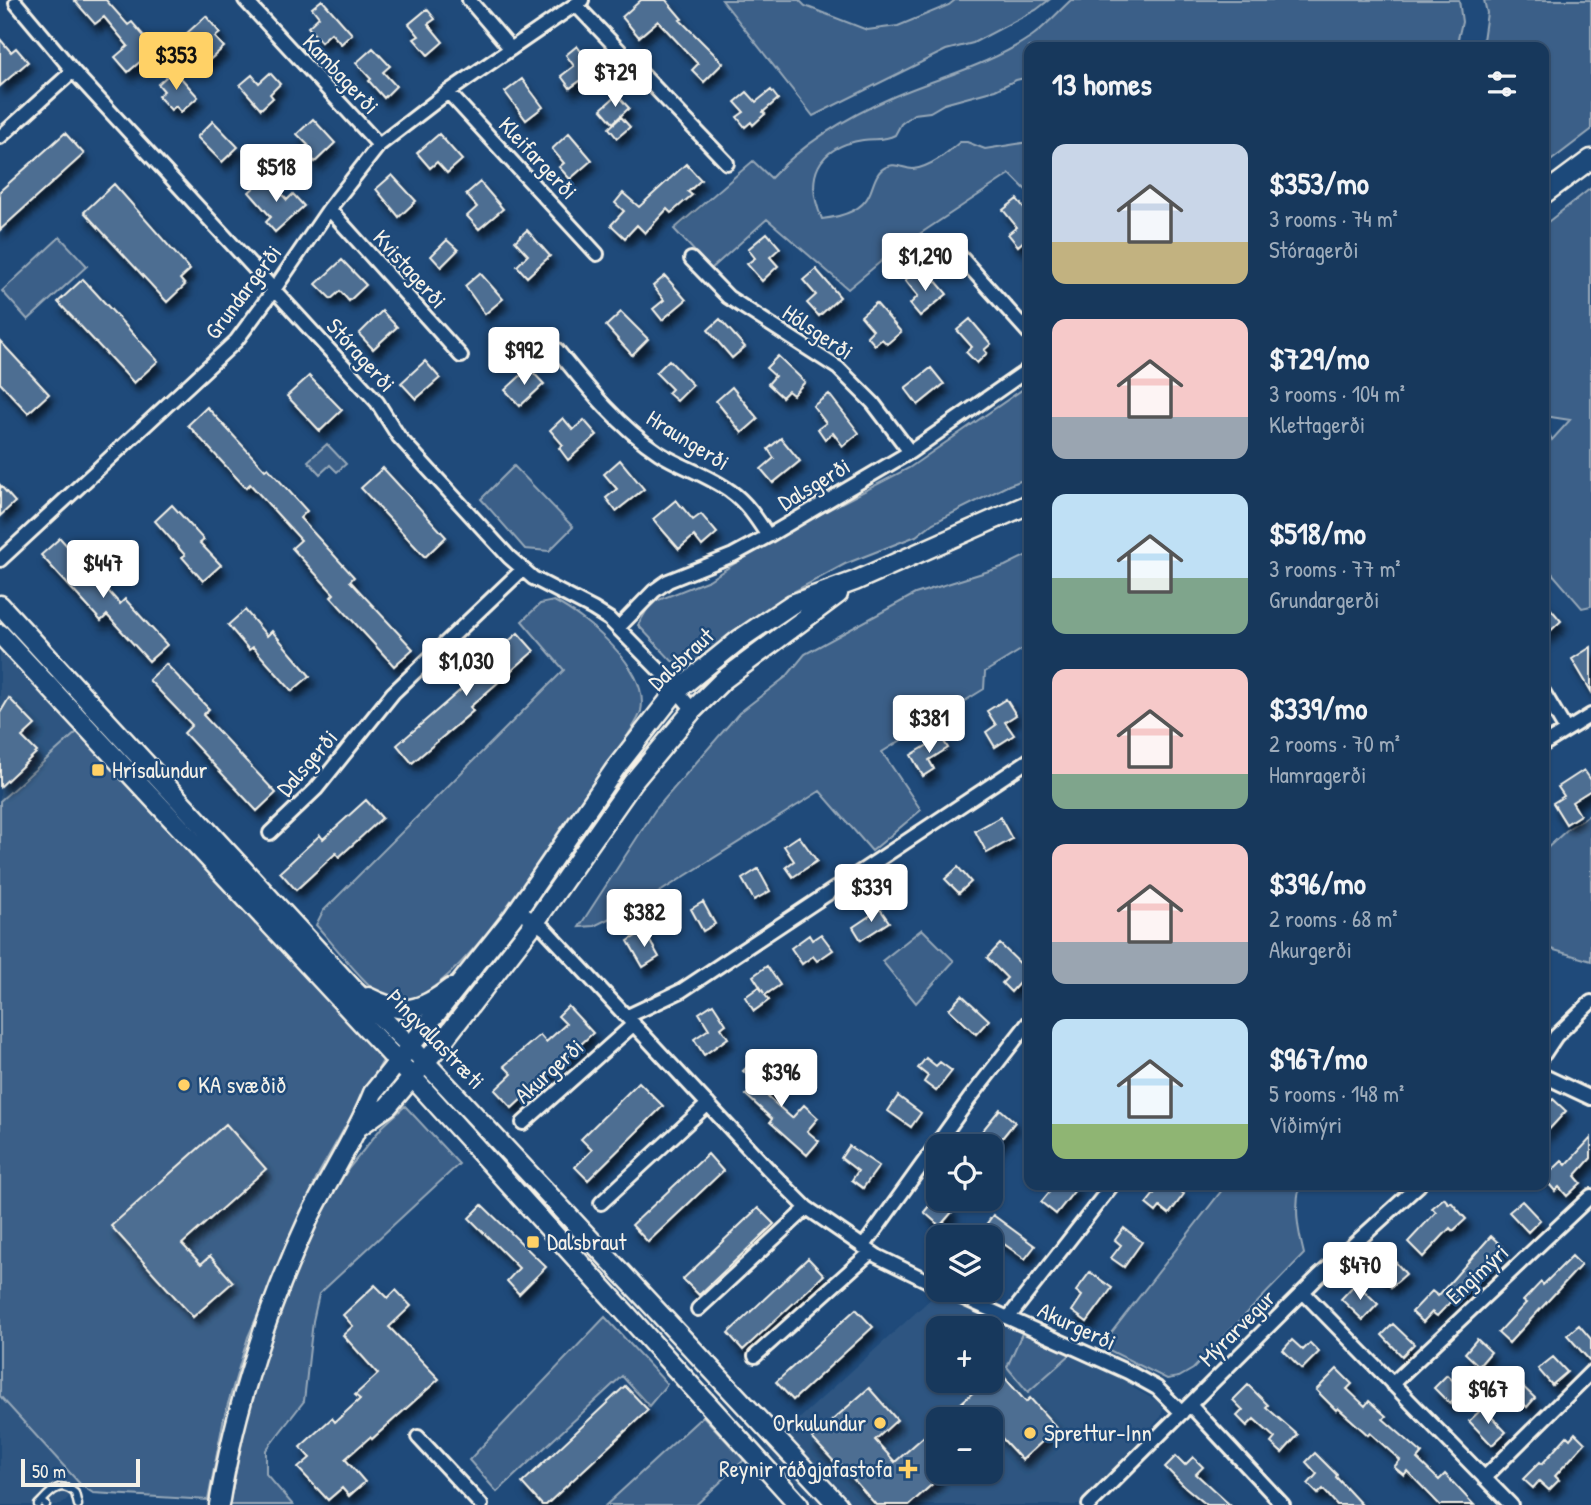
<!DOCTYPE html>
<html lang="en">
<head>
<meta charset="utf-8">
<style>
  :root { --surface:#17385c; --page:#203f62; --text:#f1f3f6; --muted:#9eacbb; --line:#365272; --accent:#ffd166 }
  body { margin:0; font-family:"Patrick Hand",sans-serif; background:var(--page); color:var(--text); height:100vh; display:flex; flex-direction:column; font-size:26px; white-space:nowrap }
  * { box-sizing:border-box; margin:0 }
  p { font-size:23px; color:var(--muted) }
  .icon { flex:none; width:38px; height:38px; fill:none; stroke:currentColor; stroke-width:2; stroke-linecap:round; stroke-linejoin:round }
  .map { position:relative; flex:1; overflow:hidden }
  .sheet { position:absolute; left:1024px; top:42px; width:525px; height:1148px; display:flex; flex-direction:column; background:var(--surface); border-radius:14px; box-shadow:0 2px 5px #0004,0 0 0 2px var(--line) }
  .sheet>* { flex:none }
  .controls { position:absolute; left:926px; top:1134px; display:grid; gap:14px }
  .controls a { display:grid; place-items:center; width:77px; height:77px; border-radius:14px; background:var(--surface); box-shadow:0 2px 5px #0004,0 0 0 2px var(--line); font-size:35px }
  .scale { position:absolute; left:21px; bottom:18px; width:119px; box-sizing:border-box; padding-left:7px; border:4px solid #f4f1e8; border-top:0; font-size:19px; line-height:24px; white-space:nowrap; color:#f4f1e8; -webkit-text-stroke:5px #1f4a7a; paint-order:stroke }
  .price { position:absolute; translate:-50% -60px; padding:0 16px; border-radius:7px; background:#fff; color:#222; font-size:23px; line-height:46px; filter:drop-shadow(0 2px 4px #0008) }
  .price::after { content:''; position:absolute; left:50%; top:42px; width:21px; height:16px; margin-left:-10px; background:inherit; clip-path:polygon(0 0,100% 0,50% 100%) }
  .price.selected { background:var(--accent); color:#111 }
  ul { padding:0; list-style:none }
  li { display:flex; align-items:center; gap:21px; height:175px; padding:0 28px }
  li span { display:grid; place-items:center; flex:none; width:196px; height:140px; border-radius:14px; color:#555 }
  li>.icon { margin-inline-start:auto }
  span .icon { width:84px; height:84px; fill:#fffc; stroke-width:1 }
  li b { font-size:30px }
  h2 { display:flex; justify-content:space-between; align-items:center; height:84px; padding:0 28px; font-size:30px }
  .map>svg:first-child { display:block }
  .built { fill:#2d5581; fill-rule:evenodd }
  .green { fill:#3a5f88; stroke:#97a8b8; stroke-width:2 }
  .building { fill:#4d6e92; stroke:#f4f1e8; stroke-width:2; filter:url(#shadow) }
  .lines { fill:none; stroke-linecap:round; stroke-linejoin:round }
  .lane-casing { stroke:#f4f1e8; stroke-width:11 }
  .street-casing { stroke:#f4f1e8; stroke-width:18 }
  .secondary-casing { stroke:#f4f1e8; stroke-width:23 }
  .lane { stroke:#1f4a7a; stroke-width:6 }
  .street { stroke:#1f4a7a; stroke-width:12 }
  .secondary { stroke:#1f4a7a; stroke-width:18 }
  .poi-dot { fill:#ffd166; stroke:#1f4a7a; stroke-width:2.5 }
  .labels { text-anchor:middle; stroke-width:5; stroke-linejoin:round; paint-order:stroke }
  .street-label { font-size:23px; fill:#f4f1e8; stroke:#1f4a7a }
  .poi-label { font-size:23px; fill:#f4f1e8; stroke:#1f4a7a; text-anchor:start }
</style>
</head>
<body>
<div class="map">
<svg width="1591" height="1505" viewBox="0 0 1591 1505">
  <defs>
    <filter id="shadow"><feDropShadow dx="4.5" dy="8" stdDeviation="3.5" flood-color="#0009"/></filter>
  </defs>
  <rect width="100%" height="100%" fill="#1f4a7a"/>
  <filter id="ink" filterUnits="userSpaceOnUse"><feTurbulence type="fractalNoise" baseFrequency=".0143" numOctaves="2"/><feDisplacementMap in="SourceGraphic" scale="14" xChannelSelector="R" yChannelSelector="G"/><feConvolveMatrix kernelMatrix="1 2 1 2 8 2 1 2 1" color-interpolation-filters="sRGB"/></filter>
  <g filter="url(#ink)">
    <path class="built" d="M0 630 87 723 0 801Z
      M935 1295 1023 1331 1028 1392 1071 1354 1095 1367 1101 1346 1150 1370 1133 1388 1159 1402 1163 1410 1161 1417 1079 1505H819L766 1449ZM938 1328H990V1381H938ZM938 1419H990V1472H938Z
      M0 1396 81 1485 61 1505H0Z"/>
    <path class="green" d="M722 0H799L805 6 867 30 898 26 949 5 955 0H1049L1036 10 973 43 946 50 813 116Z
      M1071 0H1459L1462 22 1456 47H1029V77L1016 80 995 90 944 104 930 112 914 114 901 124 895 135C884 141 875 138 863 140 817 147 804 177 822 219 839 217 861 212 869 195 874 185 875 172 886 167 894 162 904 169 913 169 931 167 947 153 960 142H967L985 149 1029 142V193L1010 174 891 253 848 289 767 219 711 269 674 229 753 161 771 178C805 141 849 116 895 96 940 77 990 65 1032 36 1046 26 1058 12 1071 0Z
      M1484 0H1591V130L1544 166V47H1482L1487 13Z
      M1591 188V606L1582 608 1544 564V423L1552 440 1570 420 1544 416V225Z
      M60 237 87 266 28 320 2 291Z
      M1029 385V478L1009 485 933 523 916 536 845 564 782 598 695 663 685 666 672 661 638 625 648 608 656 601 709 580 772 539 909 468Z
      M327 444 346 464 337 472 330 465 320 474 308 461Z
      M514 466 573 527 549 551 525 549 481 499Z
      M1029 554V645L985 672 984 689 882 752 921 810 872 851 820 791 647 900 594 926 579 927 655 810 739 713 787 676 805 654 915 594 1005 566Z
      M554 601C587 618 650 669 641 711 639 719 632 728 628 735 604 768 580 801 557 834 531 871 442 1017 390 1000 372 995 331 941 316 925L323 911 564 670 522 621 540 604Z
      M87 723 385 1057 319 1173 248 1337 224 1417 208 1500 93 1493 81 1485 0 1396V801Z
      M1591 814V961L1544 947V851L1569 828Z
      M922 929 954 961 916 1003 882 961Z
      M405 1106 459 1164 319 1294 313 1321 304 1401 266 1450V1474L293 1505H229L249 1407 273 1328 312 1227 349 1168 382 1127Z
      M1226 1185H1300C1294 1209 1298 1230 1304 1254L1193 1369 1179 1377 1167 1379 1101 1346Z
      M605 1317 667 1384 649 1406 622 1376 497 1492 469 1460Z
      M1023 1331 1071 1354 1028 1392 1007 1367Z
      M703 1416 744 1460 696 1505H606Z"/>
    <path class="building" d="M74 0H106L128 25 132 22 155 49 128 72 115 57 128 46 104 17 95 24Z
      M322 0 352 34 341 44 331 33 321 42 308 27 319 17 312 8Z
      M641 0H666L682 19 680 20 723 63 704 82 692 70 698 64 658 21 639 37 622 17Z
      M427 9 435 19 428 24 443 42 428 55 414 39 419 36 409 24Z
      M206 16 220 33 215 37 224 47 205 64 195 53 201 48 187 33Z
      M0 39 11 52 16 48 28 62 0 86Z
      M577 46 595 70 570 88 561 76 574 66 566 55Z
      M373 48 390 66 383 72 396 86 384 98 369 81 371 79 356 63Z
      M174 70 198 97 181 112 176 106 171 110 158 96 164 91 158 84Z
      M270 73 280 84 270 94 273 98 261 109 240 85 252 75 259 83Z
      M522 79 543 107 526 120 505 92Z
      M771 90 778 99 763 112 765 114 753 125 751 122 745 127 737 117 744 112 735 102 747 92 756 102Z
      M617 95 629 108 613 123 601 109Z
      M621 117 630 127 617 138 609 128Z
      M313 119 335 143 315 162 303 150 308 145 297 134Z
      M213 121 238 147 222 162 197 137Z
      M65 133 84 154 0 230V191Z
      M569 133 592 160 570 179 559 167 564 163 552 149Z
      M439 134 462 160 447 173 437 162 430 168 417 153Z
      M686 164 701 180 688 192 692 195 671 213 667 209 645 233 637 225 625 238 611 225 624 211 615 203 623 193 639 207Z
      M392 175 416 201 399 217 376 189Z
      M266 177 287 200 293 194 304 206 275 232 266 222 271 217 249 192Z
      M480 182 503 209 479 229 467 216 477 207 466 194Z
      M114 184 190 270 180 279 185 285 167 302 84 212Z
      M1017 199 1029 214V242L1026 239 1018 246 1008 234 1017 227 1003 210Z
      M527 230 550 256 527 277 517 266 528 255 515 241Z
      M767 233 780 248 770 257 778 266 762 281 747 264 755 258 748 249Z
      M447 240 458 250 441 267 431 256Z
      M342 260 366 285 349 301 340 291 331 299 316 284Z
      M816 269 840 297 819 316 807 303 816 295 803 280Z
      M917 271 929 285 935 280 947 294 920 316 910 304 918 296 905 280Z
      M480 273 503 299 485 314 465 286Z
      M665 276 686 300 662 320 653 309 664 300 653 286Z
      M83 279 158 361 134 383 58 302Z
      M876 303 901 332 887 344 882 339 875 345 867 336 873 330 861 316Z
      M382 311 397 327 373 349 359 334Z
      M621 312 648 339 632 355 606 326Z
      M720 319 745 347 732 358 708 330Z
      M970 319 991 344 984 350 987 353 977 363 966 352 972 347 957 330Z
      M0 341 49 394 28 413 0 383Z
      M778 356 805 382 793 395 788 391 782 397 768 384 775 376 766 368Z
      M669 360 693 385 677 401 668 393 672 389 656 373Z
      M425 361 440 378 416 399 401 383Z
      M529 368 544 384 520 406 505 390Z
      M931 368 944 384 918 405 905 388Z
      M309 376 342 410 320 431 287 396Z
      M732 387 758 419 742 433 716 401Z
      M829 394 859 433 843 446 833 433 825 439 818 429 826 423 813 406Z
      M207 407 265 470 268 468 307 511 300 518 354 577 350 581 413 649 394 666 331 597 334 594 292 548 301 540 250 484 246 488 188 425Z
      M563 418 573 430 584 420 597 435 568 460 559 448 563 445 550 430Z
      M781 438 800 461 773 483 761 469 774 458 768 449Z
      M620 460 644 489 616 511 606 498 617 489 604 474Z
      M383 468 446 537 425 557 361 488Z
      M0 485 15 502 0 516Z
      M676 500 693 520 701 514 717 533 702 546 694 536 679 549 653 519Z
      M172 505 204 540 200 543 221 565 203 581 182 557 185 555 155 521Z
      M60 538 120 604 125 599 167 645 149 661 107 615 101 621 41 555Z
      M1544 601 1561 621 1544 637Z
      M245 610 267 636 272 631 310 676 292 691 253 647 249 650 228 625Z
      M518 633 534 651 470 707 473 711 412 763 397 745 464 687 461 683Z
      M1591 647V691L1572 659Z
      M166 664 209 709 203 715 276 793 257 811 184 733 192 725 149 680Z
      M9 698 35 725 22 737 37 752 0 787V713Z
      M1006 699 1016 715 1005 722 1014 735 995 747 986 732 996 725 987 711Z
      M941 737 948 748 929 760 934 769 923 776 911 755Z
      M1584 770 1591 780V790L1572 802 1580 815 1566 824 1553 803 1564 796 1558 787Z
      M366 800 382 818 339 857 336 853 296 890 280 872 320 835 323 839Z
      M1000 817 1012 839 987 853 975 831Z
      M799 836 817 861 793 877 786 867 794 861 784 846Z
      M958 867 971 882 959 893 945 879Z
      M758 869 770 891 754 900 742 879Z
      M703 902 715 924 703 931 691 909Z
      M880 909 889 922 861 940 853 927Z
      M644 931 659 957 643 967 628 941Z
      M821 934 833 950 817 961 813 956 802 964 791 948 809 935 812 940Z
      M1000 944 1029 972 1011 992 1002 983 1007 978 987 958Z
      M767 966 780 985 765 995 769 1000 754 1011 745 997 759 987 764 993 753 976Z
      M962 995 989 1020 976 1034 949 1009Z
      M713 1004 726 1024 721 1028 728 1038 704 1055 694 1039 709 1029 699 1013Z
      M568 1006 593 1033 512 1108 495 1090 512 1074 504 1066 540 1035 546 1042 566 1024 558 1016Z
      M926 1058 936 1066 940 1062 952 1071 936 1091 924 1082 928 1076 918 1068Z
      M755 1059 781 1084 768 1097 792 1118 804 1105 818 1118 807 1131 819 1141 807 1155 770 1122 772 1119 746 1095 757 1084 743 1071Z
      M639 1082 663 1106 588 1180 575 1167 592 1150 581 1139Z
      M898 1096 921 1113 911 1127 888 1111Z
      M1553 1099 1566 1111 1544 1135V1109Z
      M1000 1109 1015 1122 994 1148 979 1135Z
      M226 1124 266 1169 182 1244 201 1264 210 1256 233 1282 193 1317 111 1226Z
      M1591 1138V1158L1575 1176 1581 1183 1567 1196 1559 1187 1555 1191 1544 1178 1562 1161 1566 1165Z
      M849 1146 879 1166 863 1188 852 1180 858 1171 841 1158Z
      M708 1154 723 1171 648 1242 632 1225Z
      M1055 1185H1079L1056 1214 1041 1202Z
      M1161 1185H1172L1184 1194 1169 1214 1160 1207 1156 1212 1146 1204Z
      M1444 1198 1449 1204 1451 1202 1466 1219 1453 1231 1450 1228 1423 1257 1408 1242 1436 1212 1432 1208Z
      M934 1200 939 1205 943 1201 953 1211 940 1226 924 1212Z
      M1522 1201 1540 1220 1528 1232 1509 1212Z
      M482 1205 546 1267 519 1294 507 1281 519 1268 469 1218Z
      M758 1208 774 1224 699 1295 683 1279Z
      M993 1215 1035 1246 1025 1259 983 1229Z
      M1124 1228 1142 1242 1124 1267 1111 1258 1121 1245 1115 1240Z
      M1491 1236 1504 1248 1460 1298 1457 1295 1437 1316 1432 1312 1423 1322 1412 1312 1432 1291 1438 1296Z
      M1572 1256 1581 1265 1509 1343 1498 1333 1526 1303 1523 1301 1541 1282 1543 1285Z
      M1391 1257 1406 1274 1391 1287 1376 1269Z
      M808 1258 824 1275 743 1350 728 1333Z
      M1090 1272 1112 1288 1087 1322 1072 1311 1082 1296 1076 1291Z
      M1356 1283 1378 1304 1363 1320 1341 1299Z
      M375 1285 388 1298 396 1290 411 1306 389 1327 439 1379 372 1439 370 1437 345 1459 365 1482 349 1496 342 1488 328 1500 298 1468 310 1458 300 1447 332 1418 335 1422 360 1399 355 1395 378 1374 343 1335 353 1326 343 1315Z
      M856 1309 873 1327 793 1400 776 1382Z
      M1393 1324 1414 1344 1402 1356 1382 1335Z
      M1579 1325 1591 1339V1362L1567 1335Z
      M1477 1339 1491 1352 1479 1366 1465 1353Z
      M1292 1340 1303 1350 1310 1343 1319 1352 1302 1369 1283 1350Z
      M1553 1357 1567 1372 1552 1385 1538 1369Z
      M1337 1369 1352 1384 1347 1389 1365 1406 1369 1401 1386 1416 1383 1419 1422 1453 1417 1459 1439 1480 1445 1474 1474 1505H1440L1407 1471 1404 1475 1394 1467 1400 1460 1370 1433 1368 1435 1338 1408 1336 1410 1316 1390Z
      M998 1370 1026 1402 1030 1398 1057 1428 1022 1460 990 1425V1419H943L986 1381H990V1377Z
      M1447 1375 1463 1390 1450 1404 1434 1388Z
      M1518 1382 1535 1398 1527 1407 1509 1392Z
      M1248 1385 1268 1405 1266 1407 1298 1435 1282 1453 1271 1443 1275 1438 1254 1419 1247 1426 1237 1416 1243 1410 1233 1400Z
      M625 1386 648 1410 546 1505H542L522 1483Z
      M869 1388 897 1420 875 1440 895 1462 938 1424V1479L909 1505H876L841 1465 839 1467 812 1438Z
      M1483 1408 1506 1432 1492 1445 1469 1421Z
      M1575 1433 1585 1443 1555 1476 1559 1480 1549 1490 1539 1481 1533 1488 1523 1479 1540 1462 1542 1464 1567 1436 1570 1439Z
      M1315 1453 1337 1475 1336 1477 1362 1505H1337L1323 1489 1318 1494 1308 1484 1317 1474 1306 1462Z
      M1176 1456 1185 1465 1193 1457 1203 1467 1196 1474 1230 1505H1207L1184 1486 1165 1467Z"/>
    <g class="lines">
      <g class="lane-casing">
        <path id="lane" d="M42 1501C52 1490 61 1481 75 1493L78 1505
          M38 1505 42 1501 46 1505"/>
      </g>
      <g class="street-casing">
        <path id="street" d="M245 0 379 145
          M469 0 511 49
          M16 3 73 71 377 402 399 437 509 557 533 578 593 609 609 619 661 672 693 710
          M576 5 727 163
          M448 92 597 254
          M0 137 73 71
          M329 209 461 356
          M950 245 1029 333
          M691 259 728 297 838 368 873 403 910 452
          M557 350C587 387 618 426 659 453 681 467 708 475 730 491 746 502 757 519 768 536
          M0 560 236 341 273 291 329 209 379 145 448 92 582 0
          M619 627 654 591 668 581 733 555 768 536 910 452 1029 369
          M1544 693 1566 730
          M1544 744 1591 715
          M270 833 316 789 393 693 522 570
          M518 910 545 929 768 1169 807 1208 877 1256 938 1286
          M628 1016 681 991 1029 760
          M1544 1054 1556 1036 1591 1002
          M1544 1076 1591 1098
          M523 1123 634 1024
          M601 1203 708 1104
          M863 1247 970 1098 1029 1022
          M946 1290 1128 1372 1157 1388 1182 1413
          M1303 1292 1511 1505
          M698 1309 807 1208
          M1009 1317 1112 1185
          M755 1356 871 1252
          M1392 1384 1591 1196
          M1190 1405 1283 1505
          M418 1437 481 1505
          M1484 1478 1591 1372
          M1089 1505 1318 1277 1419 1185"/>
      </g>
      <g class="secondary-casing">
        <path id="secondary" d="M1544 194 1591 159
          M0 605 355 991 410 1046 838 1505
          M0 634 413 1078 799 1505
          M368 997C404 1015 418 1013 451 988
          M360 1126 388 1106 439 1046 535 922 633 782 693 710 723 680 838 594
          M219 1505C234 1410 269 1303 310 1216 331 1174 356 1136 373 1093L513 917 615 769 676 691 740 639 792 604 855 581 1029 504"/>
      </g>
      <use href="#lane" class="lane"/>
      <use href="#street" class="street"/>
      <use href="#secondary" class="secondary"/>
    </g>
  </g>
  <g class="poi-dot">
    <rect x="91" y="763" width="14" height="14" rx="3.5"/>
    <circle cx="184" cy="1085" r="7"/>
    <rect x="526" y="1235" width="14" height="14" rx="3.5"/>
    <circle cx="880" cy="1423" r="7"/>
    <circle cx="1030" cy="1433" r="7"/>
    <path d="M904.5 1458.5h7v7h7v7h-7v7h-7v-7h-7v-7h7z"/>
  </g>
  <g class="labels">
    <g class="street-label">
      <text transform="translate(341 74) rotate(47)" y="8">Kambagerði</text>
      <text transform="translate(538 158) rotate(47)" y="8">Kleifargerði</text>
      <text transform="translate(410 269) rotate(48)" y="8">Kvistagerði</text>
      <text transform="translate(243 292) rotate(-53)" y="8">Grundargerði</text>
      <text transform="translate(818 332) rotate(34)" y="8">Hólsgerði</text>
      <text transform="translate(361 355) rotate(48)" y="8">Stóragerði</text>
      <text transform="translate(688 440) rotate(32)" y="8">Hraungerði</text>
      <text transform="translate(814 484) rotate(-31)" y="8">Dalsgerði</text>
      <text transform="translate(681 659) rotate(-43)" y="8">Dalsbraut</text>
      <text transform="translate(307 763) rotate(-49)" y="8">Dalsgerði</text>
      <text transform="translate(436 1039) rotate(46)" y="8">Þingvallastræti</text>
      <text transform="translate(549 1071) rotate(-42)" y="8">Akurgerði</text>
      <text transform="translate(1477 1274) rotate(-43)" y="8">Engimýri</text>
      <text transform="translate(1077 1326) rotate(25)" y="8">Akurgerði</text>
      <text transform="translate(1237 1328) rotate(-45)" y="8">Mýrarvegur</text>
    </g>
    <g class="poi-label">
      <text x="112" y="778">Hrísalundur</text>
      <text x="198" y="1093">KA svæðið</text>
      <text x="547" y="1250">Dalsbraut</text>
      <text x="866" y="1431" text-anchor="end">Orkulundur</text>
      <text x="1044" y="1441">Sprettur-Inn</text>
      <text x="892" y="1477" text-anchor="end">Reynir ráðgjafastofa</text>
    </g>
  </g>
</svg>
<div class="controls">
<a><svg class="icon" aria-label="locate" viewBox="0 0 24 24"><circle cx="12" cy="12" r="6"/><path d="M12 2v4M12 18v4M2 12h4M18 12h4"/></svg></a>
<a><svg class="icon" aria-label="layers" viewBox="0 0 24 24"><path d="M12 4l9 5-9 5-9-5zM3 14l9 5 9-5"/></svg></a>
<a>+</a>
<a>−</a>
</div>
<div class="scale">50 m</div>
<b class="price selected" style="left:176px;top:92px">$353</b>
<b class="price" style="left:615px;top:109px">$729</b>
<b class="price" style="left:276px;top:204px">$518</b>
<b class="price" style="left:925px;top:293px">$1,290</b>
<b class="price" style="left:524px;top:387px">$992</b>
<b class="price" style="left:103px;top:600px">$447</b>
<b class="price" style="left:466px;top:698px">$1,030</b>
<b class="price" style="left:929px;top:755px">$381</b>
<b class="price" style="left:871px;top:924px">$339</b>
<b class="price" style="left:644px;top:949px">$382</b>
<b class="price" style="left:781px;top:1109px">$396</b>
<b class="price" style="left:1360px;top:1302px">$470</b>
<b class="price" style="left:1488px;top:1426px">$967</b>
<section class="sheet">
<h2>13 homes<svg class="icon" aria-label="filters" viewBox="0 0 24 24"><path d="M4 7h16M4 17h16"/><circle cx="9" cy="7" r="2"/><circle cx="15" cy="17" r="2"/></svg></h2>
<ul>
<li><span style="background:linear-gradient(#c9d6e8 70%,#c2b280 0)"><svg class="icon" aria-label="home" viewBox="0 0 24 24"><path d="M3 11l9-7 9 7M6 9v11h12V9"/></svg></span><div><b>$353/mo</b><p>3 rooms · 74 m²</p><p>Stóragerði</p></div></li>
<li><span style="background:linear-gradient(#f6c9c9 70%,#9aa5b1 0)"><svg class="icon" aria-label="home" viewBox="0 0 24 24"><path d="M3 11l9-7 9 7M6 9v11h12V9"/></svg></span><div><b>$729/mo</b><p>3 rooms · 104 m²</p><p>Klettagerði</p></div></li>
<li><span style="background:linear-gradient(#bfe0f5 60%,#7fa58c 0)"><svg class="icon" aria-label="home" viewBox="0 0 24 24"><path d="M3 11l9-7 9 7M6 9v11h12V9"/></svg></span><div><b>$518/mo</b><p>3 rooms · 77 m²</p><p>Grundargerði</p></div></li>
<li><span style="background:linear-gradient(#f6c9c9 75%,#7fa58c 0)"><svg class="icon" aria-label="home" viewBox="0 0 24 24"><path d="M3 11l9-7 9 7M6 9v11h12V9"/></svg></span><div><b>$339/mo</b><p>2 rooms · 70 m²</p><p>Hamragerði</p></div></li>
<li><span style="background:linear-gradient(#f6c9c9 70%,#9aa5b1 0)"><svg class="icon" aria-label="home" viewBox="0 0 24 24"><path d="M3 11l9-7 9 7M6 9v11h12V9"/></svg></span><div><b>$396/mo</b><p>2 rooms · 68 m²</p><p>Akurgerði</p></div></li>
<li><span style="background:linear-gradient(#bfe0f5 75%,#8fb573 0)"><svg class="icon" aria-label="home" viewBox="0 0 24 24"><path d="M3 11l9-7 9 7M6 9v11h12V9"/></svg></span><div><b>$967/mo</b><p>5 rooms · 148 m²</p><p>Víðimýri</p></div></li>
</ul>
</section>
</div>
</body>
</html>
